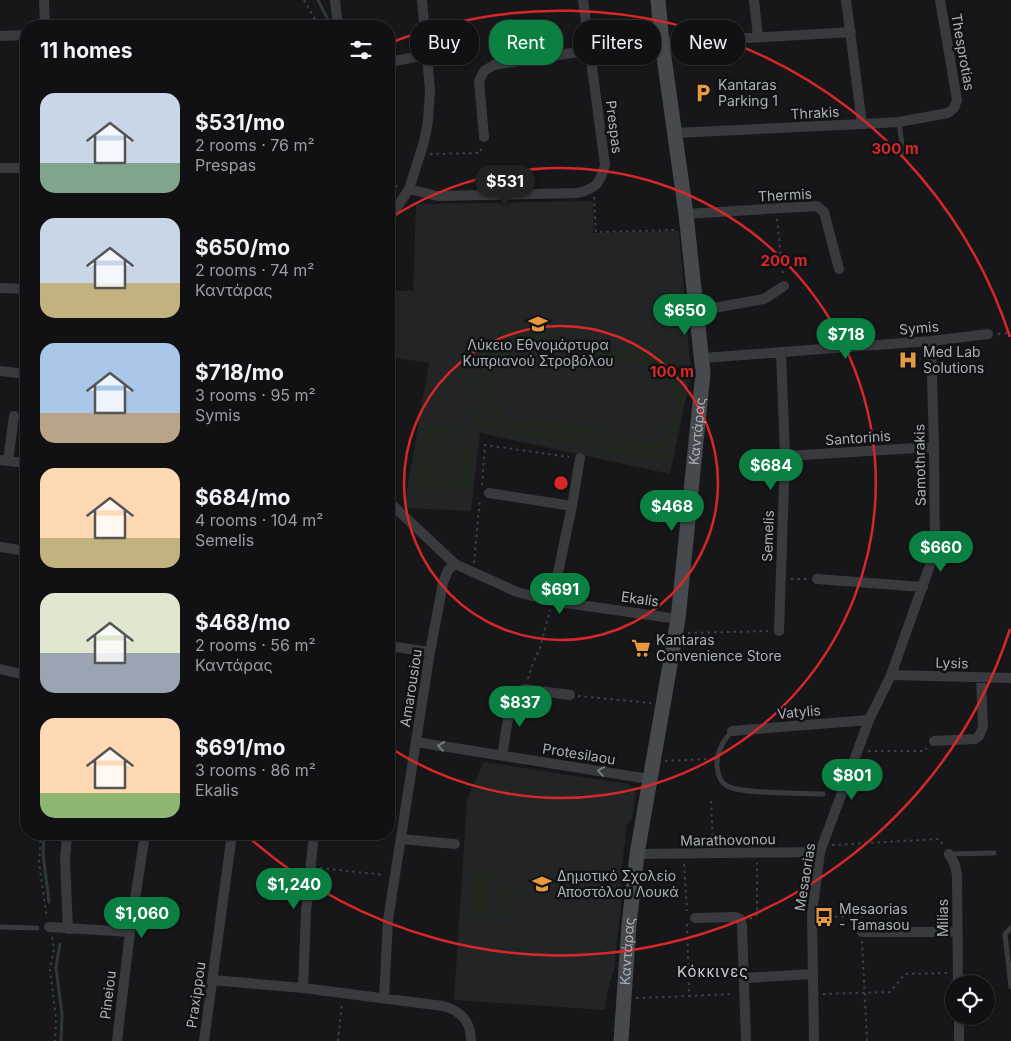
<!DOCTYPE html>
<html lang="en">
<head>
<meta charset="utf-8">
<style>
  :root { --surface:#111113; --page:#1a1a1c; --text:#f1f3f6; --muted:#9c9da0; --line:#303133; --accent:#0b8043 }
  body { margin:0; font-family:Inter,sans-serif; background:var(--page); color:var(--text); height:100vh; display:flex; flex-direction:column; font-size:19px; white-space:nowrap }
  * { box-sizing:border-box; margin:0 }
  p { font-size:16px; color:var(--muted) }
  .icon { flex:none; width:28px; height:28px; fill:none; stroke:currentColor; stroke-width:2; stroke-linecap:round; stroke-linejoin:round }
  .map { position:relative; flex:1; overflow:hidden }
  .sheet { position:absolute; left:20px; top:20px; width:375px; height:820px; display:flex; flex-direction:column; background:var(--surface); border-radius:20px; box-shadow:0 1px 4px #0004,0 0 0 1px var(--line) }
  .sheet>* { flex:none }
  .hud { position:absolute; left:410px; top:20px; width:475px; height:45px; display:flex; gap:10px }
  .controls { position:absolute; left:945px; top:975px; display:grid; gap:10px }
  .controls a { display:grid; place-items:center; width:50px; height:50px; border-radius:50%; background:var(--surface); box-shadow:0 1px 4px #0004,0 0 0 1px var(--line); font-size:25px }
  .price { position:absolute; translate:-50% -42px; padding:0 11px; border-radius:18px; background:var(--accent); color:#fff; font-size:16px; line-height:32px; filter:drop-shadow(0 1px 2px #0008) }
  .price::after { content:''; position:absolute; left:50%; top:30px; width:15px; height:11px; margin-left:-8px; background:inherit; clip-path:polygon(0 0,100% 0,50% 100%) }
  .price.on { background:#222; color:#fff }
  ul { padding:0; list-style:none }
  li { display:flex; align-items:center; gap:15px; height:125px; padding:0 20px }
  li span { display:grid; place-items:center; flex:none; width:140px; height:100px; border-radius:15px; color:#555 }
  li>.icon { margin-inline-start:auto }
  span .icon { width:60px; height:60px; fill:#fffc; stroke-width:1 }
  li b { font-size:21px }
  h2 { display:flex; justify-content:space-between; align-items:center; height:60px; padding:0 20px; font-size:21px }
  .chip { padding:0 18px; border-radius:20px; background:var(--surface); box-shadow:0 1px 4px #0004,0 0 0 1px var(--line); font-size:18px; line-height:45px }
  .chip.on { background:var(--accent); color:#fff }
  .map>svg:first-child { display:block }
  .built { fill:#232426 }
  .green { fill:#1f271f; fill-rule:evenodd }
  .lines { fill:none; stroke-linecap:round; stroke-linejoin:round }
  .stream { stroke:#2e383c; stroke-width:3 }
  .path { stroke:#3e4145; stroke-width:2; stroke-dasharray:2.5 4; stroke-linecap:butt }
  .lane { stroke:#383a3e; stroke-width:5 }
  .street { stroke:#383a3e; stroke-width:10 }
  .secondary { stroke:#46494e; stroke-width:15 }
  .oneway { stroke:#777b81 }
  .ring { fill:none; stroke:#d62828; stroke-width:2.5 }
  .labels { text-anchor:middle; stroke-width:5; stroke-linejoin:round; paint-order:stroke }
  .street-label { font-size:14px; fill:#aab0b8; stroke:#121214 }
  .poi-label { font-size:14px; fill:#aab0b8; stroke:#121214; text-anchor:start }
  .neighbourhood-label { font-size:15px; letter-spacing:1px; fill:#cbcfd4; stroke:#121214 }
  .centre { fill:#d62828; stroke:#121214; stroke-width:2.5 }
  .ring-label { font-size:15px; text-anchor:middle; font-weight:bold; fill:#d62828; stroke:#121214; stroke-width:5; stroke-linejoin:round; paint-order:stroke }
</style>
</head>
<body>
<div class="map">
<svg width="1011" height="1041" viewBox="0 0 1011 1041">
  <rect width="100%" height="100%" fill="#171719"/>
  <path class="built" d="M593 201 594 233 679 231 691 374 670 474 480 433 471 511 404 508 429 363 389 357V291H413L416 204Z
    M484 762 628 784 635 789 636 793 632 819 627 824 620 883 623 886 614 970 608 989 605 1010 454 1000 467 799Z"/>
  <path class="green" d="M523 328 543 330 550 335 666 356 681 366 686 377C683 402 684 430 663 447L672 450 670 463 473 426 474 414H485C470 391 480 347 504 333 509 329 517 329 523 328ZM523 343 661 369C682 389 683 435 649 444 644 445 639 444 634 443V436L524 417 523 423C481 417 485 351 523 343Z
    M421 425 451 428 443 491 413 488Z
    M451 447 474 449 470 489 446 486Z
    M471 873 493 874 491 914 469 913Z
    M498 886 513 887 511 915 496 914Z"/>
  <g class="lines">
    <path class="stream" d="M318 0 331 26
      M44 834 43 854 49 902
      M60 944 56 967 62 1015 61 1041"/>
    <path class="path" d="M304 0 319 26
      M599 41 649 35
      M430 154 480 153 482 145
      M389 184 399 187
      M594 197 596 232 676 230
      M777 219 783 276
      M998 334 1011 333
      M482 485 485 445 569 457
      M474 563 480 498
      M791 579H808
      M688 633 768 631
      M528 679 533 663 540 648 550 610
      M578 696 651 703
      M868 751H924L927 748
      M665 761 710 759
      M711 801 713 844
      M41 834 39 863 47 918
      M832 845 939 839 944 846
      M684 864 687 911
      M320 868 385 875
      M822 917 863 916V921
      M750 919 757 915V863
      M687 924 689 996 734 994
      M52 937 54 949 50 969 56 1019 55 1041
      M862 941 867 1041
      M823 994 890 992 905 974 948 973
      M636 998 689 996
      M338 1041 342 1003"/>
    <path class="lane" d="M899 122 903 153
      M732 731C728 736 723 741 721 747 715 758 715 779 727 786 741 794 804 793 823 794
      M949 854 994 853
      M0 927 37 928
      M1011 928 1005 934 1011 987"/>
    <path class="street" d="M44 0 45 26
      M335 0 338 26
      M754 0 758 37
      M846 0 862 124
      M212 26H217
      M0 36 26 35
      M662 43 851 32
      M389 62 426 55
      M675 133 862 124 899 122 948 113 954 108 957 100 940 0
      M484 137 479 81 484 71 494 65 591 50
      M0 168H26
      M409 189 437 196 578 193C597 188 600 183 605 165L583 0
      M686 214 817 206 824 212 839 269
      M389 219 409 189 424 142 428 121 430 90 422 0
      M0 288 26 289
      M697 311 764 299 784 286
      M702 358 931 341 988 334
      M0 371 26 374
      M785 456 934 447
      M0 460 26 463
      M8 461 14 416
      M489 493 572 506
      M389 502 455 564 517 592 552 601 678 619
      M0 547 26 551
      M817 579 923 587
      M552 601 572 506 580 458
      M779 631 785 456 781 352
      M389 646 430 652
      M0 669 26 675
      M891 675 1011 678
      M732 731 869 720
      M934 741 975 739 979 736 983 727 981 678
      M416 742 649 779
      M502 756C505 740 508 708 515 695 517 691 521 690 525 689L570 695
      M67 834 65 860 68 929
      M401 839 455 844
      M637 854 820 852
      M949 854 955 865 957 875 958 984
      M695 918 735 917 740 919 742 925 746 1041
      M49 927 130 932
      M862 932H957
      M745 978 813 974
      M212 980 303 988 443 1006C461 1011 471 1021 471 1041
      M303 988 306 912 314 834
      M384 998 388 920 430 652 443 583 448 570 455 564
      M959 1016V1041
      M117 1041 130 932 145 834
      M204 1041 232 834
      M814 1041 812 914 820 852 869 720 891 675 935 551 934 447 931 341"/>
    <path class="secondary" id="s1" d="M621 1041 629 925 637 854 678 619 703 373 686 214 662 43 658 0"/>
  </g>
  <defs><path id="oneway-chevron" d="M-2-3.5L2.5 0L-2 3.5" fill="none" stroke-width="1.6" stroke-linecap="round" stroke-linejoin="round" transform="scale(1.25)"/></defs>
  <g class="oneway">
    <use href="#oneway-chevron" transform="translate(441 746) rotate(-171)"/>
    <use href="#oneway-chevron" transform="translate(601 771) rotate(-171)"/>
  </g>
  <g class="ring">
    <circle cx="561" cy="483" r="157"/>
    <path d="M389 219A315 315 0 1 1 389 747"/>
    <path d="M1010 629A472 472 0 0 1 245 834M392 42A472 472 0 0 1 1010 337"/>
  </g>
  <defs>
    <g id="parking-bare" transform="scale(1.5)"><path d="M-3.5-5.5H1a3.5 3.5 0 0 1 0 7H-1V5.5H-3.5ZM-1-3.4V-.6H.8a1.4 1.4 0 0 0 0-2.8Z" fill="#e89940" stroke="#121214" stroke-width="2.5" paint-order="stroke"/></g>
    <g id="school-bare" transform="scale(1.5)"><path d="M0-5L7-2L0 1L-7-2ZM-4 1L0 2.5L4 1V4Q0 6-4 4Z" fill="#e89940" stroke="#121214" stroke-width="2.5" paint-order="stroke"/></g>
    <g id="hospital-bare" transform="scale(1.5)"><path d="M-5-5h3v3.5h4V-5h3V5h-3V1.5h-4V5h-3Z" fill="#e89940" stroke="#121214" stroke-width="2.5" paint-order="stroke"/></g>
    <g id="supermarket-bare" transform="scale(1.5)"><path d="M-6-5.5h2.5l.6 2H6L4.5 2H-2.5L-4.4-4H-6ZM-1.5 3.2a1.3 1.3 0 1 0 .1 0ZM3 3.2a1.3 1.3 0 1 0 .1 0Z" fill="#e89940" stroke="#121214" stroke-width="2.5" paint-order="stroke"/></g>
    <g id="bus-bare" transform="scale(1.5)"><path d="M-5-6H5V4H4V6H2V4H-2V6H-4V4H-5ZM-3.5-4V0h7V-4ZM-3.5 1.2v1.5H-2V1.2ZM2 1.2v1.5H3.5V1.2Z" fill="#e89940" stroke="#121214" stroke-width="2.5" paint-order="stroke"/></g>
  </defs>
  <g fill-rule="evenodd">
    <use href="#parking-bare" x="703" y="93"/>
    <use href="#school-bare" x="538" y="324"/>
    <use href="#hospital-bare" x="908" y="360"/>
    <use href="#supermarket-bare" x="641" y="648"/>
    <use href="#school-bare" x="542" y="884"/>
    <use href="#bus-bare" x="824" y="917"/>
  </g>
  <g class="labels">
    <g class="street-label">
      <text transform="translate(963 52) rotate(80)" y="5">Thesprotias</text>
      <text transform="translate(815 113) rotate(-3)" y="5">Thrakis</text>
      <text transform="translate(614 127) rotate(83)" y="5">Prespas</text>
      <text transform="translate(785 195) rotate(-3)" y="5">Thermis</text>
      <text transform="translate(919 328) rotate(-5)" y="5">Symis</text>
      <text dy="5" stroke="none"><textPath href="#s1" startOffset="615">Καντάρας</textPath></text>
      <text transform="translate(858 438) rotate(-4)" y="5">Santorinis</text>
      <text transform="translate(920 465) rotate(-91)" y="5">Samothrakis</text>
      <text transform="translate(768 536) rotate(-88)" y="5">Semelis</text>
      <text transform="translate(640 599) rotate(8)" y="5">Ekalis</text>
      <text transform="translate(952 663) rotate(2)" y="5">Lysis</text>
      <text transform="translate(411 688) rotate(-81)" y="5">Amarousiou</text>
      <text transform="translate(799 712) rotate(-5)" y="5">Vatylis</text>
      <text transform="translate(579 754) rotate(9)" y="5">Protesilaou</text>
      <text transform="translate(728 840) rotate(-1)" y="5">Marathovonou</text>
      <text transform="translate(805 877) rotate(-81)" y="5">Mesaorias</text>
      <text transform="translate(943 918) rotate(-90)" y="5">Milias</text>
      <text dy="5" stroke="none"><textPath href="#s1" startOffset="90">Καντάρας</textPath></text>
      <text transform="translate(108 995) rotate(-83)" y="5">Pineiou</text>
      <text transform="translate(196 995) rotate(-82)" y="5">Praxippou</text>
    </g>
    <g class="poi-label">
      <text x="718" y="90">Kantaras<tspan x="718" dy="16">Parking 1</tspan></text>
      <text x="538" y="350" text-anchor="middle">Λύκειο Εθνομάρτυρα<tspan x="538" dy="16">Κυπριανού Στροβόλου</tspan></text>
      <text x="923" y="357">Med Lab<tspan x="923" dy="16">Solutions</tspan></text>
      <text x="656" y="645">Kantaras<tspan x="656" dy="16">Convenience Store</tspan></text>
      <text x="557" y="881">Δημοτικό Σχολείο<tspan x="557" dy="16">Αποστόλου Λουκά</tspan></text>
      <text x="839" y="914">Mesaorias<tspan x="839" dy="16">- Tamasou</tspan></text>
    </g>
    <g class="neighbourhood-label">
      <text x="713" y="977">Κόκκινες</text>
    </g>
  </g>
  <circle cx="561" cy="483" r="8" class="centre"/>
  <g class="ring-label">
    <text x="895" y="154">300 m</text>
    <text x="784" y="266">200 m</text>
    <text x="672" y="377">100 m</text>
  </g>
</svg>
<div class="controls">
<a><svg class="icon" aria-label="locate" viewBox="0 0 24 24"><circle cx="12" cy="12" r="6"/><path d="M12 2v4M12 18v4M2 12h4M18 12h4"/></svg></a>
</div>
<b class="price on" style="left:505px;top:207px">$531</b>
<b class="price" style="left:685px;top:336px">$650</b>
<b class="price" style="left:846px;top:360px">$718</b>
<b class="price" style="left:771px;top:491px">$684</b>
<b class="price" style="left:672px;top:532px">$468</b>
<b class="price" style="left:941px;top:573px">$660</b>
<b class="price" style="left:560px;top:615px">$691</b>
<b class="price" style="left:520px;top:728px">$837</b>
<b class="price" style="left:852px;top:801px">$801</b>
<b class="price" style="left:294px;top:910px">$1,240</b>
<b class="price" style="left:142px;top:939px">$1,060</b>
<div class="hud">
<a class="chip">Buy</a>
<a class="chip on">Rent</a>
<a class="chip">Filters</a>
<a class="chip">New</a>
</div>
<section class="sheet">
<h2>11 homes<svg class="icon" aria-label="filters" viewBox="0 0 24 24"><path d="M4 7h16M4 17h16"/><circle cx="9" cy="7" r="2"/><circle cx="15" cy="17" r="2"/></svg></h2>
<ul>
<li><span style="background:linear-gradient(#c9d6e8 70%,#7fa58c 0)"><svg class="icon" aria-label="home" viewBox="0 0 24 24"><path d="M3 11l9-7 9 7M6 9v11h12V9"/></svg></span><div><b>$531/mo</b><p>2 rooms · 76 m²</p><p>Prespas</p></div></li>
<li><span style="background:linear-gradient(#c9d6e8 65%,#c2b280 0)"><svg class="icon" aria-label="home" viewBox="0 0 24 24"><path d="M3 11l9-7 9 7M6 9v11h12V9"/></svg></span><div><b>$650/mo</b><p>2 rooms · 74 m²</p><p>Καντάρας</p></div></li>
<li><span style="background:linear-gradient(#a9c7e8 70%,#b9a48a 0)"><svg class="icon" aria-label="home" viewBox="0 0 24 24"><path d="M3 11l9-7 9 7M6 9v11h12V9"/></svg></span><div><b>$718/mo</b><p>3 rooms · 95 m²</p><p>Symis</p></div></li>
<li><span style="background:linear-gradient(#ffd9b3 70%,#c2b280 0)"><svg class="icon" aria-label="home" viewBox="0 0 24 24"><path d="M3 11l9-7 9 7M6 9v11h12V9"/></svg></span><div><b>$684/mo</b><p>4 rooms · 104 m²</p><p>Semelis</p></div></li>
<li><span style="background:linear-gradient(#dfe7d0 60%,#9aa5b1 0)"><svg class="icon" aria-label="home" viewBox="0 0 24 24"><path d="M3 11l9-7 9 7M6 9v11h12V9"/></svg></span><div><b>$468/mo</b><p>2 rooms · 56 m²</p><p>Καντάρας</p></div></li>
<li><span style="background:linear-gradient(#ffd9b3 75%,#8fb573 0)"><svg class="icon" aria-label="home" viewBox="0 0 24 24"><path d="M3 11l9-7 9 7M6 9v11h12V9"/></svg></span><div><b>$691/mo</b><p>3 rooms · 86 m²</p><p>Ekalis</p></div></li>
</ul>
</section>
</div>
</body>
</html>
